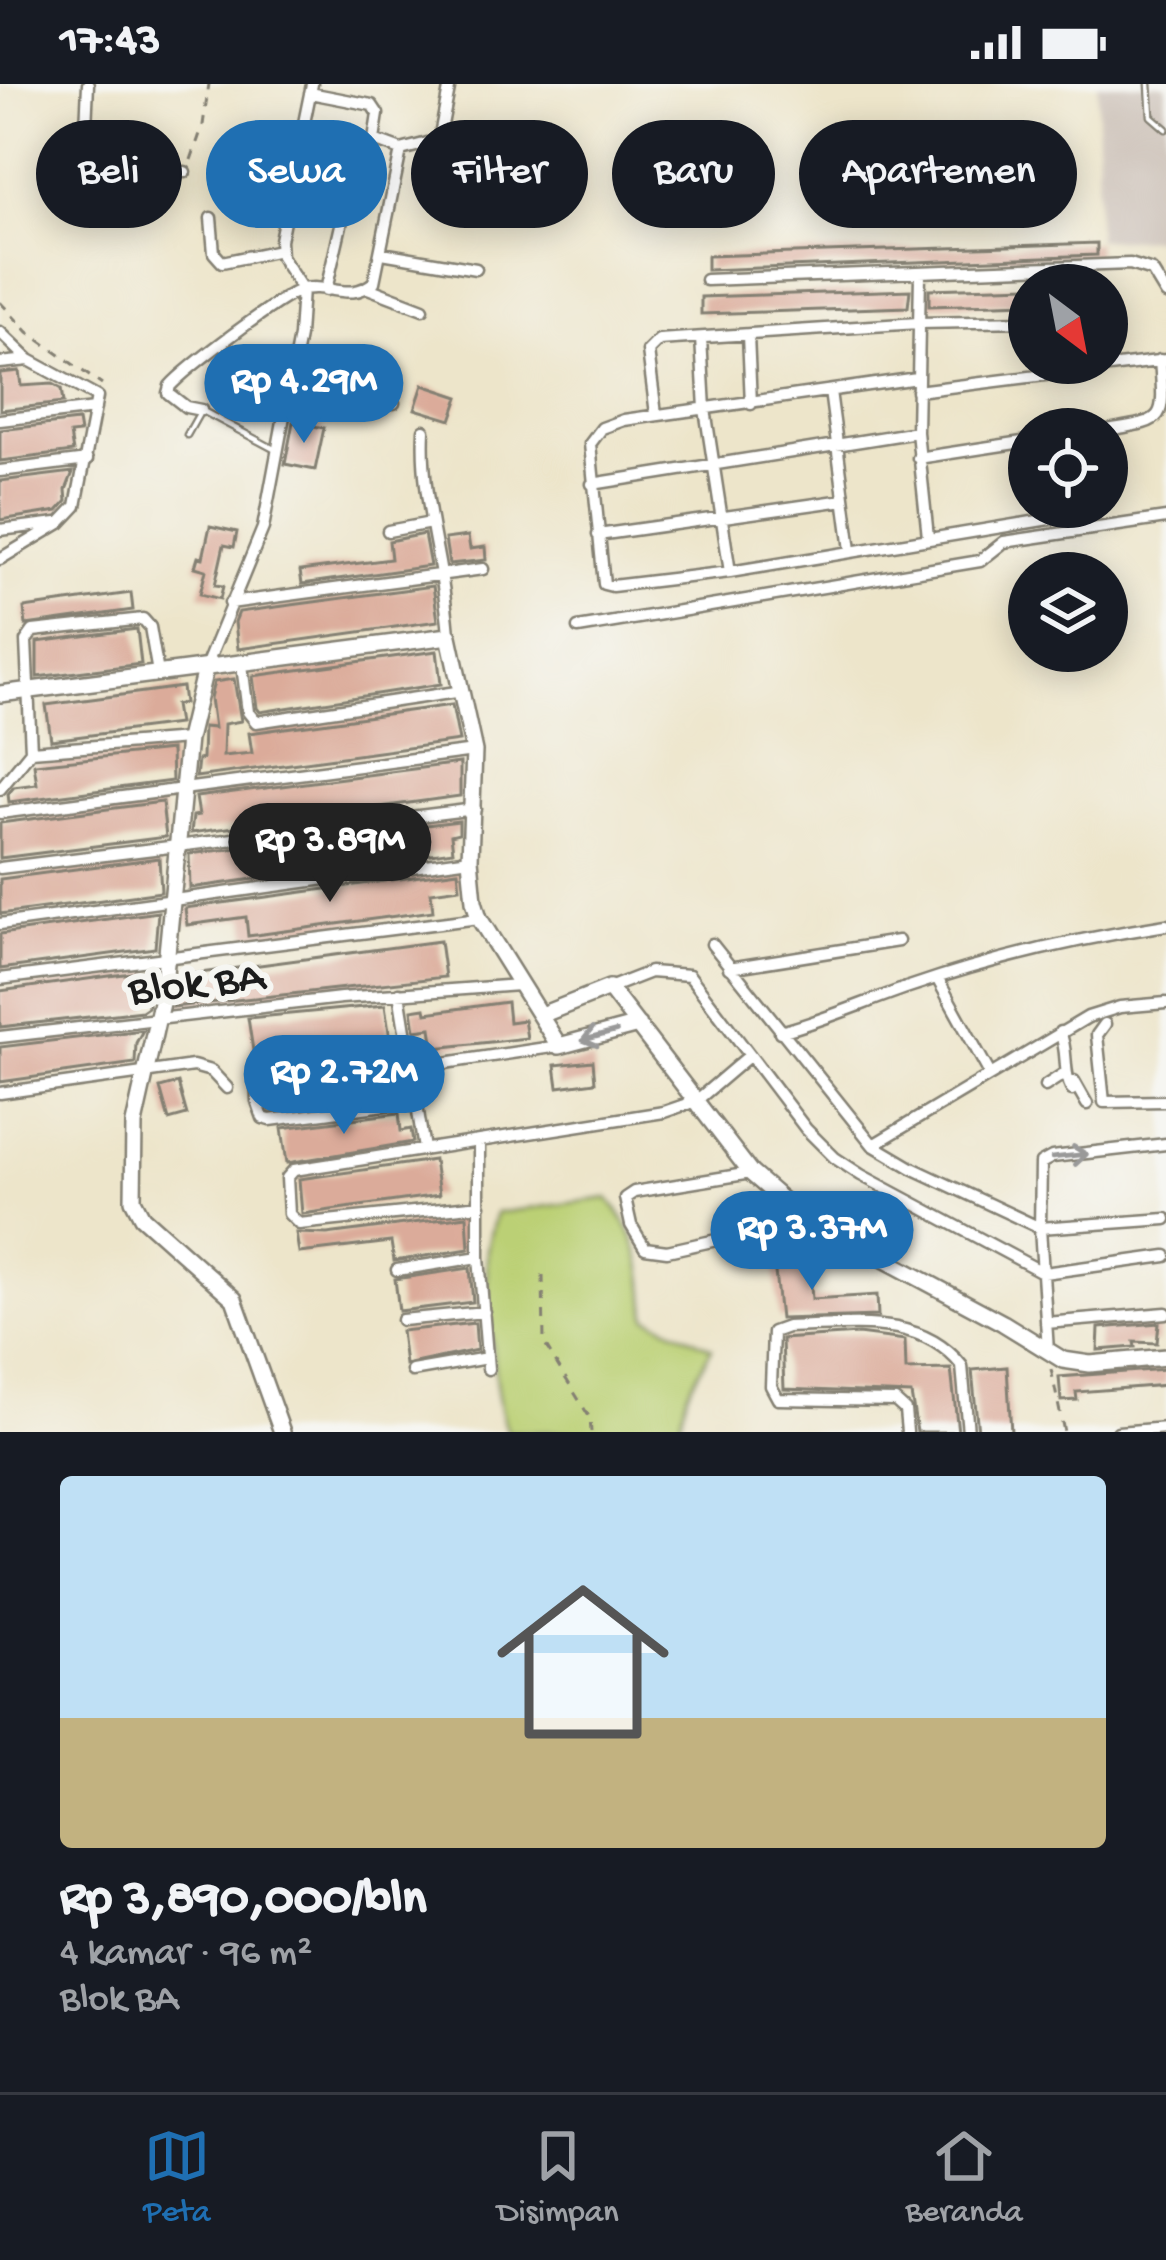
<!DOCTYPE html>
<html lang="id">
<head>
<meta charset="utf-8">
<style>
  :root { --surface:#171b24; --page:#242831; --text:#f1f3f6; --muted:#9ea1a6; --line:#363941; --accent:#1f6fb2 }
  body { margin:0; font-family:"Gochi Hand",sans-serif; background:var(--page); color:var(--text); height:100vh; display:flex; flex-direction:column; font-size:45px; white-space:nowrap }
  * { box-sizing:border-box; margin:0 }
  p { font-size:39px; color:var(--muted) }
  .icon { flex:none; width:66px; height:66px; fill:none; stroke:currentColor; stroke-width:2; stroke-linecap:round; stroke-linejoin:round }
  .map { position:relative; height:1348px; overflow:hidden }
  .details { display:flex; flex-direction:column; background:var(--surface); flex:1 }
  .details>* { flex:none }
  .banner { position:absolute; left:36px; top:36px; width:1095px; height:108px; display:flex; gap:24px }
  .needle { width:78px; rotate:148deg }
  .controls { position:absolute; left:1008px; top:180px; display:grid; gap:24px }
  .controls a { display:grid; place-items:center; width:120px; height:120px; border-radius:50%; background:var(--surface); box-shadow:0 6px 30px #0003; font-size:60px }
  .price { position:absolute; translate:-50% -102px; padding:0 27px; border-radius:42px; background:var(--accent); color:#fff; font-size:39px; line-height:78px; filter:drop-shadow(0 3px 6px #0008) }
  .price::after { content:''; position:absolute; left:50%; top:72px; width:36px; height:27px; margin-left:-18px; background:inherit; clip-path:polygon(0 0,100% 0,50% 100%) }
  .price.selected { background:#222; color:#fff }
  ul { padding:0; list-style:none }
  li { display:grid; align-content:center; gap:24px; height:636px; padding:0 60px }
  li+li { border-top:3px solid var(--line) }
  li span { display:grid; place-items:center; height:372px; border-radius:12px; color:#555 }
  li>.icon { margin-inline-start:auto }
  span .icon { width:216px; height:216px; fill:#fffc; stroke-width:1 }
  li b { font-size:51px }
  .pill { padding:0 42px; border-radius:54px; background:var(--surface); box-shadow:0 6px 30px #0003; font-size:42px; line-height:108px }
  .pill.selected { background:var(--accent); color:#fff }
  .status { display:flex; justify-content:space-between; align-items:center; height:84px; padding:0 60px; background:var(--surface); direction:ltr }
  .status svg { height:33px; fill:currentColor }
  .tab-bar { display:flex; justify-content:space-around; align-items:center; height:168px; border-top:3px solid var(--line); background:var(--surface); font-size:33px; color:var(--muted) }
  .tab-bar a { display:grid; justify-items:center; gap:6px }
  .tab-bar .selected { color:var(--accent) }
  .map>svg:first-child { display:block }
  .industrial { fill:#cdc2b9 }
  .green { fill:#bbd074; stroke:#6c7648; stroke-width:3 }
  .building { fill:#dbab9a }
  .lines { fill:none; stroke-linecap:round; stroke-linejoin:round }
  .lane-casing { stroke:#848073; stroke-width:9 }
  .street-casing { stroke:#848073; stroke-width:15 }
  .secondary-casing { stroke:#848073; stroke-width:20 }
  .path { stroke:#848073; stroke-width:3; stroke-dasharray:9 9; stroke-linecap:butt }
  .lane { stroke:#fff; stroke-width:4.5 }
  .street { stroke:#fff; stroke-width:10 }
  .secondary { stroke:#fff; stroke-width:15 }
  .oneway { stroke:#999 }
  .labels { text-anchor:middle; stroke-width:12; stroke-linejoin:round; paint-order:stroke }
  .street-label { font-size:45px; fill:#1c1c1c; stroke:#f6f6f2 }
</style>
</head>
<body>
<div class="status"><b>17:43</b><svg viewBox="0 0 49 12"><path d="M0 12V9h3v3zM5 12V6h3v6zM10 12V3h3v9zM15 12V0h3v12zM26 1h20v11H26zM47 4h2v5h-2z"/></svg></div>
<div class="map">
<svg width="1166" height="1348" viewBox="0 0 1166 1348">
  <rect width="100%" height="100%" fill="#f6f6f2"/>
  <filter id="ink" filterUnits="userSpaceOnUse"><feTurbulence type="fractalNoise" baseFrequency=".00833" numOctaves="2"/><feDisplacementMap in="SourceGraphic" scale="24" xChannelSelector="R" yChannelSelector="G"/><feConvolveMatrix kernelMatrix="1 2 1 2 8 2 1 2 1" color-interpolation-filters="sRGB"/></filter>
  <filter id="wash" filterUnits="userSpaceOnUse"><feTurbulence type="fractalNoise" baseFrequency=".004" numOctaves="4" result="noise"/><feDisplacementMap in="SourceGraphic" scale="48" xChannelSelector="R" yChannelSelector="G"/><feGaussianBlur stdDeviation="2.7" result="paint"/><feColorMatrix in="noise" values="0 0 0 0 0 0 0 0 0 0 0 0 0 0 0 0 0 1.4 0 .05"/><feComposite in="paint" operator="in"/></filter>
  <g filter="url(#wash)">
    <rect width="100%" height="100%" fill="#ede5ca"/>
    <path class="industrial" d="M1098 0H1166V154L1097 156Z"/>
    <path class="green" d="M608 1114C642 1155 643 1182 647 1233L712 1264 687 1308 679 1348H508C494 1329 486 1196 487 1167 488 1155 493 1141 496 1129Z"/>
    <g id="blocks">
      <path class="building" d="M1097 159V171L707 186V172Z
        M1029 202V219L929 222V205Z
        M910 206 908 223 701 230V213Z
        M19 287 21 302 52 300 61 305 63 319 0 326V289Z
        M423 301 459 313 451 336 415 325Z
        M78 337 80 349 70 350 73 368 0 377V346Z
        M293 338 324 344 315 386 285 380Z
        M73 388 66 406 67 417 58 427 0 436V397Z
        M210 442 237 448 234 463 224 461 215 501 223 502 220 515 200 510 206 486 195 483 198 473 203 474Z
        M424 450 430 482 302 500 300 487 391 475 389 457Z
        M468 452 470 465 485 463 486 476 449 480 445 455Z
        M433 502 438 537 238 565 235 538 239 528Z
        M131 509 133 526 26 541 24 524Z
        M137 545 141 580 37 593V558Z
        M437 567 441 600 260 628 257 624 253 592Z
        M234 595 241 637 224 640 223 672 252 669 249 649 452 621 459 657 196 693 198 676 202 675 203 643 214 644 210 614 214 598Z
        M182 603 184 619 175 621 178 640 51 656 46 621Z
        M171 666 172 697 9 718 8 710 14 703 37 700 34 680Z
        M460 679V712L191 749 193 732 199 731 196 713Z
        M162 718 166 753 0 774V739Z
        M459 737V749L451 751 453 767 190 804 189 770Z
        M159 774 161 808 0 830V795Z
        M458 787 460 804 431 808 433 827 248 852 246 833 187 841 185 824Z
        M158 828 155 864 0 885V850Z
        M440 857 445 893 172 923 177 892Z
        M153 886 152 903H147L148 923 142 927 0 943V907Z
        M507 918 509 938 524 936 527 954 434 964 431 944 415 946 412 926 425 924 426 929Z
        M385 921 390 955 254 973 248 934Z
        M143 946 136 959 135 979 0 998V963Z
        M392 974 396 1008 270 1026 266 999 269 991Z
        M593 977 595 998 558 1003 555 981Z
        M178 999 187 1031 169 1036 160 1004Z
        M399 1029 401 1047 411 1045 413 1058 287 1079 282 1044Z
        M434 1076 439 1111 302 1130 299 1095Z
        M467 1132 469 1165 394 1177 391 1158 299 1169 296 1149 327 1150Z
        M808 1166 812 1215 877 1211 878 1232 780 1235 773 1169Z
        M470 1184 473 1218 399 1227 395 1195Z
        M475 1239 477 1266 405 1281 401 1247Z
        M1159 1239 1157 1259 1134 1258 1135 1263 1098 1266 1099 1244Z
        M858 1250 905 1256 906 1286 951 1285 958 1348H917L911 1310 784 1305 782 1255Z
        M1007 1283 1011 1348H978L972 1286Z
        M1166 1285V1301L1076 1308 1077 1316 1061 1317 1059 1293Z"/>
    </g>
  </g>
  <g filter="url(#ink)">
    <use href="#blocks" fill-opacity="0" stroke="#848073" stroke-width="3"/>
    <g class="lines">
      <g class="lane-casing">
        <path id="lane" d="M1149 0 1151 32 1166 45
          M187 351 201 326 274 365"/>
      </g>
      <g class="street-casing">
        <path id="street" d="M88 0 86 44 97 58 113 68 121 83 129 87 185 88
          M310 9 372 21 378 30 374 56 401 66 439 56 450 0
          M211 134 214 169 222 178 280 166
          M382 169 476 185
          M920 190 917 348 928 453
          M706 196 1130 180 1152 187 1166 210
          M368 204 423 225
          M302 205 281 173 280 156 312 0
          M326 206 350 102
          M0 248 29 276 97 313 76 422 60 439 0 475
          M748 251 751 320
          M701 254 705 325 730 488
          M0 279 29 276
          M917 294 624 336 602 344 590 360 604 500 612 502 730 488 1092 428 1091 423
          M290 303 394 319
          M830 307 851 466
          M917 307 1166 276
          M201 326 186 323 168 309 170 302C185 285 281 212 301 206 327 198 350 219 374 198L401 66
          M656 330 648 267 659 256 918 239 1029 237
          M0 336 95 325
          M424 346C420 417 445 482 449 552
          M1107 346C1166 336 1165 339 1160 276
          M918 374 1029 357
          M0 387 87 376
          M592 400 917 348
          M0 446 57 439
          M388 447 431 439
          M598 451 844 416
          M230 519 483 485
          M578 544 980 477 1004 458 1166 434
          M242 581 248 628 256 638 463 607
          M205 585 263 444 299 252 302 205
          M31 667 188 655
          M0 705 31 667 26 557 33 547 143 535 150 543 158 589
          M0 729 474 667
          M0 784 475 725
          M0 840 470 775
          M712 860 873 1061 912 1084 1040 1144 1166 1135
          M729 884 898 857
          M937 894 990 990
          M0 895 479 834
          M609 904 650 888 689 891 806 1045 835 1074 861 1091 1044 1189 1166 1172
          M399 909 424 1065
          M1105 940 1097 951 1104 1018 1166 1017
          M780 948C826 936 867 917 912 902 994 874 1081 854 1166 841
          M1060 948C1069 969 1062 986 1072 1006
          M0 953 341 914 519 901
          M407 962 266 982 256 988 257 1017 263 1034 270 1036 416 1017
          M411 984 559 962
          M1074 997 1087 1020
          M1045 1002 1065 989
          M0 1009 193 982 211 987 227 1004
          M479 1057V1173L488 1285
          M873 1061 1088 933 1120 923 1166 919
          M751 1089 634 1108 625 1114 631 1141 645 1164 667 1167 730 1153 776 1114
          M480 1121 299 1140 289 1130 287 1094 294 1086 664 1028 696 1017 750 971
          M397 1186 479 1173
          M402 1236 484 1228
          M1046 1239 1166 1229
          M1048 1267 1040 1144 1041 1079 1052 1073 1166 1060
          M412 1287 487 1274
          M907 1348 905 1326 895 1317 778 1315 771 1302 773 1248 787 1243C849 1242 919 1228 962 1282L968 1348
          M1118 1348 1166 1344"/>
      </g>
      <g class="secondary-casing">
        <path id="secondary" d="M205 585 188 655 163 910 134 1040 133 1116 142 1133 234 1215 282 1348
          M0 610 449 552 474 667 470 775 474 817 479 834 559 962 638 941
          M541 931 609 904 751 1089 796 1128 1003 1239 1063 1276 1090 1280 1166 1273"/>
      </g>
      <path class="path" d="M191 76 203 41 209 0
        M306 96 338 100
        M359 102 379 104
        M0 218 28 248 102 301
        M543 1191 544 1259 590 1334 591 1348
        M1051 1285 1064 1348"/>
      <use href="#lane" class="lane"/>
      <use href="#street" class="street"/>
      <use href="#secondary" class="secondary"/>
    </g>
    <defs><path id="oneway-shaft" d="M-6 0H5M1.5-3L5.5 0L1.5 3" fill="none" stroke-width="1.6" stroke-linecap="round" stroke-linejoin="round" transform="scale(3)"/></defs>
    <g class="oneway">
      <use href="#oneway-shaft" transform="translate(599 952) rotate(165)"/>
      <use href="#oneway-shaft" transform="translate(1070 1072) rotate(-6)"/>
    </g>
  </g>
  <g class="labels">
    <g class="street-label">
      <text transform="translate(196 895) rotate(-6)" y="16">Blok BA</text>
    </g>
  </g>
</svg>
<div class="controls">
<a><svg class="needle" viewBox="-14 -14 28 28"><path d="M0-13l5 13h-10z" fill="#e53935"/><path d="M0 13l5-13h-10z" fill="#9ea1a6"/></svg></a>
<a><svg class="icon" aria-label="locate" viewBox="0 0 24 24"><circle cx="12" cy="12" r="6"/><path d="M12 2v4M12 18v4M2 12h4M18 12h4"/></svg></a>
<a><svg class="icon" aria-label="layers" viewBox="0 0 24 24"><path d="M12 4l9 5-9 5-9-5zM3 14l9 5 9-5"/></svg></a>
</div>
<b class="price" style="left:304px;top:362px">Rp 4.29M</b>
<b class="price selected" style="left:330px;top:821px">Rp 3.89M</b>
<b class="price" style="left:344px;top:1053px">Rp 2.72M</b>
<b class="price" style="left:812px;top:1209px">Rp 3.37M</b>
<div class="banner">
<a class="pill">Beli</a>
<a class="pill selected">Sewa</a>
<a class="pill">Filter</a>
<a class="pill">Baru</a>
<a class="pill">Apartemen</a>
</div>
</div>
<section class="details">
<ul>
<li><span style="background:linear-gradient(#bfe0f5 65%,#c2b280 0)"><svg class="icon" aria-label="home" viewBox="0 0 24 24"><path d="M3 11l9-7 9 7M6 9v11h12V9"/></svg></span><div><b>Rp 3,890,000/bln</b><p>4 kamar · 96 m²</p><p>Blok BA</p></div></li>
</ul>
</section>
<nav class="tab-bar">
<a class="selected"><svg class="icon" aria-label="map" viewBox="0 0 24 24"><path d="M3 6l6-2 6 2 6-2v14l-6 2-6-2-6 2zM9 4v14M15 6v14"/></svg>Peta</a>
<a><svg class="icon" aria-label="saved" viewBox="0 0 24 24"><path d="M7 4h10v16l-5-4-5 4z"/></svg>Disimpan</a>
<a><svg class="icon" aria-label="home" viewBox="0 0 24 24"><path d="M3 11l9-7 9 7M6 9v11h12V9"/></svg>Beranda</a>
</nav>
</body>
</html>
